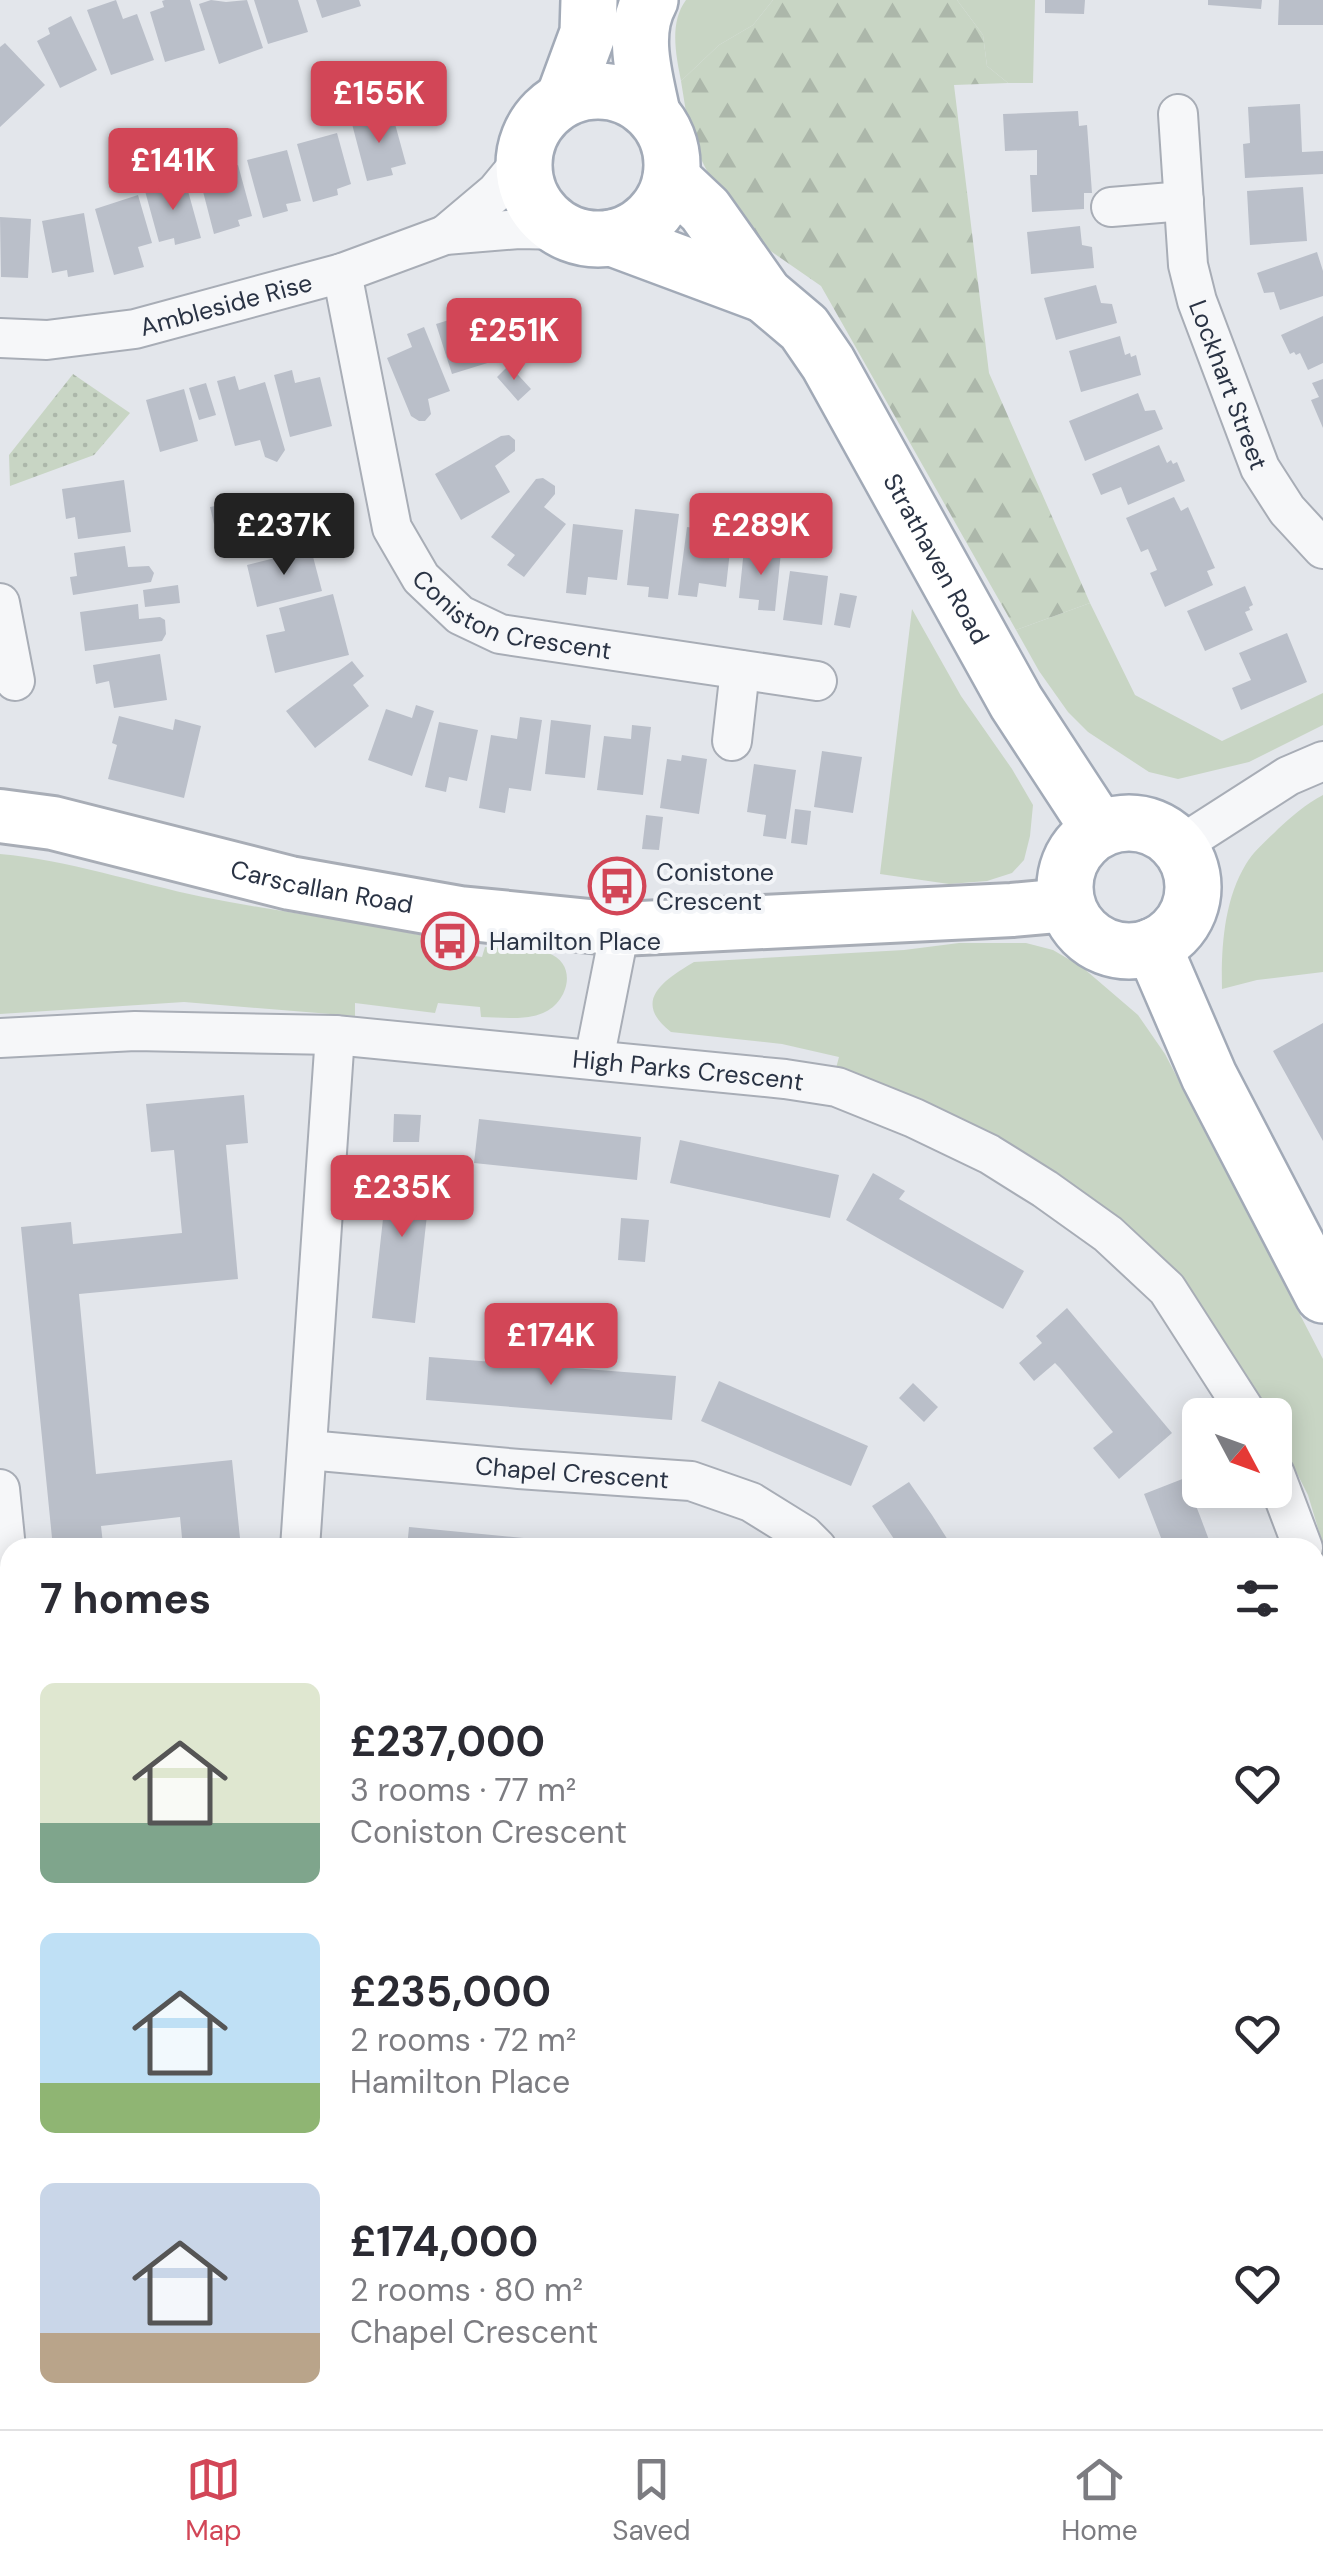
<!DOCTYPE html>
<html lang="en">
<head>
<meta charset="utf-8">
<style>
  :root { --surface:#fff; --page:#f2f2f3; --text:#2b2b33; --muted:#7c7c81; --line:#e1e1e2; --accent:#d24657 }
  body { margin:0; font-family:"DM Sans",sans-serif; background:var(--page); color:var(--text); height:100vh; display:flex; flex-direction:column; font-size:38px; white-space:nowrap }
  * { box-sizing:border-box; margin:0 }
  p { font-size:32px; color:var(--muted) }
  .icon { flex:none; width:55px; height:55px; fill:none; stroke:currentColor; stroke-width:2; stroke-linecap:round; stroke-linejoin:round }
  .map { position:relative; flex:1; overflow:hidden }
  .details { position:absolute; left:0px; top:1538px; width:1325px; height:892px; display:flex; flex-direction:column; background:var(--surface); border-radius:30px 30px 0 0; box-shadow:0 5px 25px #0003 }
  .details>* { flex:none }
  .needle { width:65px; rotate:131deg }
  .buttons { position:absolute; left:1182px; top:1398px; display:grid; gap:20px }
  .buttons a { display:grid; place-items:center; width:110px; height:110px; border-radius:15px; background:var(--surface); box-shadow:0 5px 25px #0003; font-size:50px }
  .price { position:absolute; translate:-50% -85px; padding:0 22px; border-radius:10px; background:var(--accent); color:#fff; font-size:32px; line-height:65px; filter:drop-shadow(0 2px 5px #0008) }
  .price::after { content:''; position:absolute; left:50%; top:60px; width:30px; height:22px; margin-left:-15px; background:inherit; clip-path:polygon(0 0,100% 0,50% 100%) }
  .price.selected { background:#222; color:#fff }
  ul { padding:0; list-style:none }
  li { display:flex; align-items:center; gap:30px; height:250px; padding:0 40px }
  li span { display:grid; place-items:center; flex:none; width:280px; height:200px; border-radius:15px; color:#555 }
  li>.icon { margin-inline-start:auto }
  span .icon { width:120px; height:120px; fill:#fffc; stroke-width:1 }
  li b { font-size:42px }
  h2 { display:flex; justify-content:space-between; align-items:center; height:120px; padding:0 40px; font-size:42px }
  .tabs { display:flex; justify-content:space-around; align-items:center; height:140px; border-top:2px solid var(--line); background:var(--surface); font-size:28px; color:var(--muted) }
  .tabs a { display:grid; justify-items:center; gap:5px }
  .tabs .selected { color:var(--accent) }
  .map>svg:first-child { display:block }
  .grass { fill:#c8d5c4 }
  .forest { fill:url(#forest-firs) }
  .park { fill:url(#park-dots) }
  .building { fill:#babfc9 }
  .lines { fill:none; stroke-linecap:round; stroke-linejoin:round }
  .street-casing { stroke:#a8adb6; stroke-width:42 }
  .secondary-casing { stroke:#a8adb6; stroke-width:58 }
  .primary-casing { stroke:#a2aab7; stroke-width:60 }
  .street { stroke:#f6f7f9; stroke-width:38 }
  .secondary { stroke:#fff; stroke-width:52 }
  .primary { stroke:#fff; stroke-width:55 }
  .labels { text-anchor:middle; stroke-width:8; stroke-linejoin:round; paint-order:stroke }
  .street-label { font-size:25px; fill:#2a3344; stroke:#f3f5f8 }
  .poi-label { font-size:25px; fill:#2a3344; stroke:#f3f5f8; text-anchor:start }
</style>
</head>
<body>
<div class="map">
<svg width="1323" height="2429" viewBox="0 0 1323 2429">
  <defs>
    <pattern id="forest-firs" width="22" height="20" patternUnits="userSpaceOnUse" patternTransform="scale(2.5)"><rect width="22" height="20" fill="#c8d5c4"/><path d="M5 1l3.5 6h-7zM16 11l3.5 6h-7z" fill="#acb7aa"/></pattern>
    <pattern id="park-dots" width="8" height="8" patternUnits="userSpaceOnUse" patternTransform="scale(2.5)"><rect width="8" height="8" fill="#c8d5c4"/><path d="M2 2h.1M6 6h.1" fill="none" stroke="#acb7aa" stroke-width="1.8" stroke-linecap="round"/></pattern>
  </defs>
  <rect width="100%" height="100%" fill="#e3e6eb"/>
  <path class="grass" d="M686 0H773L753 25 719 45 681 81C676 55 669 23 686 0Z
    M957 0H1035L1033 83H1008L987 66 983 35Z
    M1090 603 1135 695 1222 741 1323 693V725L1249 762 1178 779 1149 772 1088 732 1068 712 1039 671 1016 630Z
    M912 609 961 696 1012 769 1033 805 1030 836 1024 860 1012 873 987 881 949 884 880 874Z
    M1323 795V972L1257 980 1222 989C1221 948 1224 900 1246 864 1254 851 1267 840 1278 829 1292 816 1306 804 1323 795Z
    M0 854C68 860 136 883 203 897 284 913 366 922 446 941V952L482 957 485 947C505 949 529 947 548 953 579 964 568 1003 543 1013 525 1021 500 1017 481 1017L480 1007 438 1003 435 1013 355 1003V1016L184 1002 0 1014Z
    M959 943H1026L1053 950 1082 967 1138 1015 1165 1054 1323 1359V1545L1308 1495 1275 1430V1415H1267L1260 1399 1168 1275 835 1072 839 1057 782 1044 671 1032C631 1001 664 980 694 962L904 950Z"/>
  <path class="forest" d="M773 0H957L983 35 987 66 1008 83 954 85 989 373 1090 603 1016 630 821 286 759 243 719 195 690 137 681 81 719 45 753 25Z"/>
  <path class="park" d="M73 374 130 413 94 455 10 486 9 455Z"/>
  <path class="building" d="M116 0 123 19 137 14 154 60 111 75 87 10Z
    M190 0 205 50 165 62 150 12 164 7 162 1 165 0Z
    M211 0 226 2 247 0 263 48 219 64 199 4Z
    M254 0H298L308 32 268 44Z
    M316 0H359L361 6 322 18Z
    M1045 0H1085L1084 14 1045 13Z
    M1208 0H1262L1261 9 1208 5Z
    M1279 0H1323V25H1278Z
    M71 16 97 70 60 88 37 41 50 34 48 28Z
    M5 43 45 85 0 127V47Z
    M1300 104 1302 152 1323 151V174L1245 178 1243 144 1250 143 1248 107Z
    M1078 111 1079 126 1087 125 1092 193H1084V209L1032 212 1030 175H1037V150L1005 151 1003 114Z
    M392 113 406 164 391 168 393 175 367 181 352 124Z
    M337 133 351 184 337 189 338 195 313 202 297 144Z
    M287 150 301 201 286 204 288 211 263 218 247 160Z
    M238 165 252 216 238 220 240 226 214 234 199 176Z
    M185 180 201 238 175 245 174 238 159 242 145 191Z
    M1303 187 1307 241 1250 245 1247 191Z
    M138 195 152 243 138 247 144 267 114 275 95 209Z
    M84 213 94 272 68 277 67 270 52 273 42 221Z
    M0 217 31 219 28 278 1 277Z
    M1080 226 1082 245 1092 247 1094 268 1031 274 1027 232Z
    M1317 252 1323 271V296L1280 310 1274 292 1264 293 1257 273Z
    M1096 285 1101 303 1112 304 1117 323 1056 340 1044 298Z
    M507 302 523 352 452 374 436 324Z
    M1323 316V363L1308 370 1300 353 1296 355 1294 352 1290 354 1281 335Z
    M424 327 450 391 428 399 431 414 425 421H419L411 416 387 358 412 347 407 334Z
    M1120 336 1125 355 1130 353 1131 357 1136 355 1141 375 1081 392 1069 351Z
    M509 365 531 389 518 401 497 377Z
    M292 370 295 383 320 377 332 426 290 437 274 375Z
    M235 376 239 390 265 382 285 450 277 462 265 457 260 440 235 446 217 381Z
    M1323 379V428L1311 400 1319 397 1312 383Z
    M206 383 216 415 199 420 189 388Z
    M184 389 198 441 160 452 146 400Z
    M1138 393 1145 411 1155 410 1163 429 1085 461 1069 421Z
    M509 435 515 440V451L495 466 510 492 461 520 435 474 501 436Z
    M1159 445 1167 463 1171 460 1173 464 1177 462 1185 481 1128 505 1121 487 1101 495 1092 474Z
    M543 478 555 486V494L544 507 566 524 524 577 507 565 515 555 491 537 536 479Z
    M124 480 131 532 78 539 75 517 66 519 62 489Z
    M1174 497 1181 511 1188 507 1215 568 1207 571 1213 585 1165 607 1150 573 1157 570 1148 549 1141 552 1126 518Z
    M242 501 246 517 214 524 210 507Z
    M302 504 311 542 258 555 249 517Z
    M635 509 679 514 668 599 648 597 649 587 627 585Z
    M573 524 623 530 617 580 588 577 586 595 566 593Z
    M687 527 732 533 726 587 699 583 697 597 678 595Z
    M125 546 128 567 149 566 154 573 151 582 73 595 70 577 77 576 74 553Z
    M311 549 322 591 257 607 247 565Z
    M744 549 781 552 775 611 758 610 759 600 739 598Z
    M790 571 828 576 822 625 783 620Z
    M178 585 180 603 145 607 143 590Z
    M1245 586 1253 605 1249 607 1250 610 1245 612 1253 630 1205 651 1187 611Z
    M840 593 857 596 850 628 834 625Z
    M333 594 349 655 275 673 266 635 285 631 279 608Z
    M138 604 139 619 160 617 165 620 166 634 162 641 85 651 80 612Z
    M1287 633 1307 682 1241 710 1232 688 1251 680 1239 653Z
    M160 654 167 700 114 708 109 681 96 684 93 665Z
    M352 661 364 676 353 685 369 706 315 748 286 711Z
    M416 705 434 711 412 776 368 760 386 709 412 718Z
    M119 716 173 730 175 719 201 726 184 798 108 779 117 745 112 743Z
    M520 717 542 720 531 791 509 788 505 813 479 808 491 735 517 739Z
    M551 720 591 725 585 778 545 774Z
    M439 722 478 730 467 781 449 777 446 792 425 787Z
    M632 725 651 727 643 795 597 790 604 736 631 739Z
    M822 751 862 757 853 813 814 807Z
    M682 755 707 759 699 814 660 808 667 759 681 761Z
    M754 764 796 770 786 839 763 836 766 815 747 812Z
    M795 809 811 811 807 845 791 843Z
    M646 815 663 817 659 850 642 849Z
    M1323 1023V1141L1273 1051Z
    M244 1095 248 1143 226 1145 238 1279 79 1294 96 1474 232 1460 241 1548H183L180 1517 101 1526 103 1544 53 1548 21 1227 71 1222 73 1244 182 1233 174 1150 151 1152 146 1104Z
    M394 1114 421 1115 419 1142H393Z
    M479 1119 641 1137 637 1180 474 1163Z
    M680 1140 839 1175 830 1218 670 1183Z
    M390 1156 433 1161 415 1323 372 1318Z
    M873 1173 905 1191 899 1199 1024 1271 1003 1309 846 1220Z
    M621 1218 649 1220 645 1262 618 1260Z
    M1067 1308 1172 1433 1119 1479 1093 1448 1113 1432 1060 1368 1055 1363 1034 1381 1019 1363 1042 1343 1036 1336Z
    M429 1357 676 1376 672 1420 426 1400Z
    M719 1381 868 1446 851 1486 701 1421Z
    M913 1383 938 1407 924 1422 899 1398Z
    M1185 1478 1200 1516 1212 1548H1165L1144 1494Z
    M909 1482 932 1515 953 1548H900L872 1506Z
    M409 1527 596 1545V1548H407Z
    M0 2058H10V2114H0Z
    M0 2185H10V2253H0Z
    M0 2287 10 2288 9 2356 0 2355Z
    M0 2389 10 2392V2418L7 2429H0Z
    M689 2420H734L733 2429H688Z
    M912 2420H957L956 2429H911Z"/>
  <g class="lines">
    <g class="street-casing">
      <g id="street">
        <path id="s1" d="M1178 114 1188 265 1197 301 1260 468 1287 510 1323 549"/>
        <path d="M1111 207 1184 201"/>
        <path d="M445 235 496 192 524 158"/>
        <path id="s2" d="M342 273 392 528 421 578 460 615 500 634 817 681"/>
        <path id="s3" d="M0 338 47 340 135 329 342 273 445 235 519 229 562 230"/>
        <path d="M0 603 15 681"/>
        <path d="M732 741 740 670"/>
        <path d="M1179 846 1288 776 1323 761"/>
        <path id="s4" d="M0 1038 135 1031 335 1035 785 1079 837 1087 914 1118 989 1154 1045 1189 1108 1234 1167 1289 1248 1415"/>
        <path d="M594 1060 620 929"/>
        <path id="s5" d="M308 1450 519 1469 691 1481 751 1502 804 1535 817 1548"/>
        <path d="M1275 1474 1303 1548"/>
        <path d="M0 1489 10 1588"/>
        <path d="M300 1548 335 1035"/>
        <path d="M1315 1579 1323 1615"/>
        <path d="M1315 1986 1323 1987"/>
        <path d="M0 1988 10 1987"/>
        <path d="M1182 2420 1254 2429"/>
        <path d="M179 2429V2420"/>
        <path d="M634 2429 636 2420"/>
        <path d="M1029 2429V2420"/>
      </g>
    </g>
    <g class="secondary-casing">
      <g id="secondary">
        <path id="s6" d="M0 816 53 823 290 883 460 913 620 929 1012 910 1067 905"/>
      </g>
    </g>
    <g class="primary-casing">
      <g id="primary">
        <path d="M650 0C631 34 645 78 652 113"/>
        <circle cx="598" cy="165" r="74"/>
        <path d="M564 98 588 33 589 0"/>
        <path id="s7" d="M671 178 705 210 765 295 804 328 828 363 1016 702 1099 829"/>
        <path d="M612 238 765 295"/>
        <circle cx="1129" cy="887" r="64"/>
        <path d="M1153 946 1209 1076 1323 1295"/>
      </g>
    </g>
    <use href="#street" class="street"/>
    <use href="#secondary" class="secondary"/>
    <use href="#primary" class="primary"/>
  </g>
  <defs>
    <g id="bus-ring" transform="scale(2.875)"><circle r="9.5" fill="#f3f5f8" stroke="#d24657" stroke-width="1.5"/><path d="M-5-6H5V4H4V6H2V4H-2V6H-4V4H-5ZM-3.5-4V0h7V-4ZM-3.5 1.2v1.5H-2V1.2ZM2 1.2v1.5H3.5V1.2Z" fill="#d24657"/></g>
  </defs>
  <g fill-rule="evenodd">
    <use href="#bus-ring" x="617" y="886"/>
    <use href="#bus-ring" x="450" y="941"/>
  </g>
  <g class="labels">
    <g class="street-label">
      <text dy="9" stroke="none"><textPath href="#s3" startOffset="230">Ambleside Rise</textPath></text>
      <text dy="9" stroke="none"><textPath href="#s1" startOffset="278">Lockhart Street</textPath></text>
      <text dy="9" stroke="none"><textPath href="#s7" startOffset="468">Strathaven Road</textPath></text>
      <text dy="9" stroke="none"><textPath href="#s2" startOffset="420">Coniston Crescent</textPath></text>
      <text dy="9" stroke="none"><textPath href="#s6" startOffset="330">Carscallan Road</textPath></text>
      <text dy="9" stroke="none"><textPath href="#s4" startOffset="690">High Parks Crescent</textPath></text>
      <text dy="9" stroke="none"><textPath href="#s5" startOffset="265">Chapel Crescent</textPath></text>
    </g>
    <g class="poi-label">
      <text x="656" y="881">Conistone<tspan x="656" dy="29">Crescent</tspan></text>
      <text x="489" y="950">Hamilton Place</text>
    </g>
  </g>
</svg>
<div class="buttons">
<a><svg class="needle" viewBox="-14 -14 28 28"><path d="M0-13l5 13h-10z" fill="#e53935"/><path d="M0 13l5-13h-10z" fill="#7c7c81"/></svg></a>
</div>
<b class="price" style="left:379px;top:146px">£155K</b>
<b class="price" style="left:173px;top:213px">£141K</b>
<b class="price" style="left:514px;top:383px">£251K</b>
<b class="price selected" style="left:284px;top:578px">£237K</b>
<b class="price" style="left:761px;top:578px">£289K</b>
<b class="price" style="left:402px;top:1240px">£235K</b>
<b class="price" style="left:551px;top:1388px">£174K</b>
<section class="details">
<h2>7 homes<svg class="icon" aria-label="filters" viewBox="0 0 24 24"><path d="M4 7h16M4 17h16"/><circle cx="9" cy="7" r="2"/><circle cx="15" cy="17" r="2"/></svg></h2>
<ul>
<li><span style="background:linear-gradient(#dfe7d0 70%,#7fa58c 0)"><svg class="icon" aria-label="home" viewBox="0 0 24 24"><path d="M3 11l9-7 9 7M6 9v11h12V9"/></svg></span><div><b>£237,000</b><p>3 rooms · 77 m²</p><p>Coniston Crescent</p></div><svg class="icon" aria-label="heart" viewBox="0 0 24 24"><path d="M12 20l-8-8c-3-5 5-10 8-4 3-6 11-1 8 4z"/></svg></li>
<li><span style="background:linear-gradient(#bfe0f5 75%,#8fb573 0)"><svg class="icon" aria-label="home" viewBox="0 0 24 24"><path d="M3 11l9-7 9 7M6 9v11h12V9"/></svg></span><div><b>£235,000</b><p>2 rooms · 72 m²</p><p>Hamilton Place</p></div><svg class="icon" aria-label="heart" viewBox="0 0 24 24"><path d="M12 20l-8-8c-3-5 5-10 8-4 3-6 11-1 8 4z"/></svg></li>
<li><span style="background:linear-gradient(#c9d6e8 75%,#b9a48a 0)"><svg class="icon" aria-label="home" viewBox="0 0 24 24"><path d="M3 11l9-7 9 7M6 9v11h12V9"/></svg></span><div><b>£174,000</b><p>2 rooms · 80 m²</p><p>Chapel Crescent</p></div><svg class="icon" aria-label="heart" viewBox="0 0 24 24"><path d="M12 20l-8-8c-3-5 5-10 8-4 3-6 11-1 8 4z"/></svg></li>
</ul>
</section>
</div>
<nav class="tabs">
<a class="selected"><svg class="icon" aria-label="map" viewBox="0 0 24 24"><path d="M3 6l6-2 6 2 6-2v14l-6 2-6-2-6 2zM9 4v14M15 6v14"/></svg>Map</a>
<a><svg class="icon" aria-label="saved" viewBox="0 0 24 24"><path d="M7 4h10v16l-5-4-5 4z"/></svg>Saved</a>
<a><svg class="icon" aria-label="home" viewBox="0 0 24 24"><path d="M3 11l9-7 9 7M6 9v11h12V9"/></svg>Home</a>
</nav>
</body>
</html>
